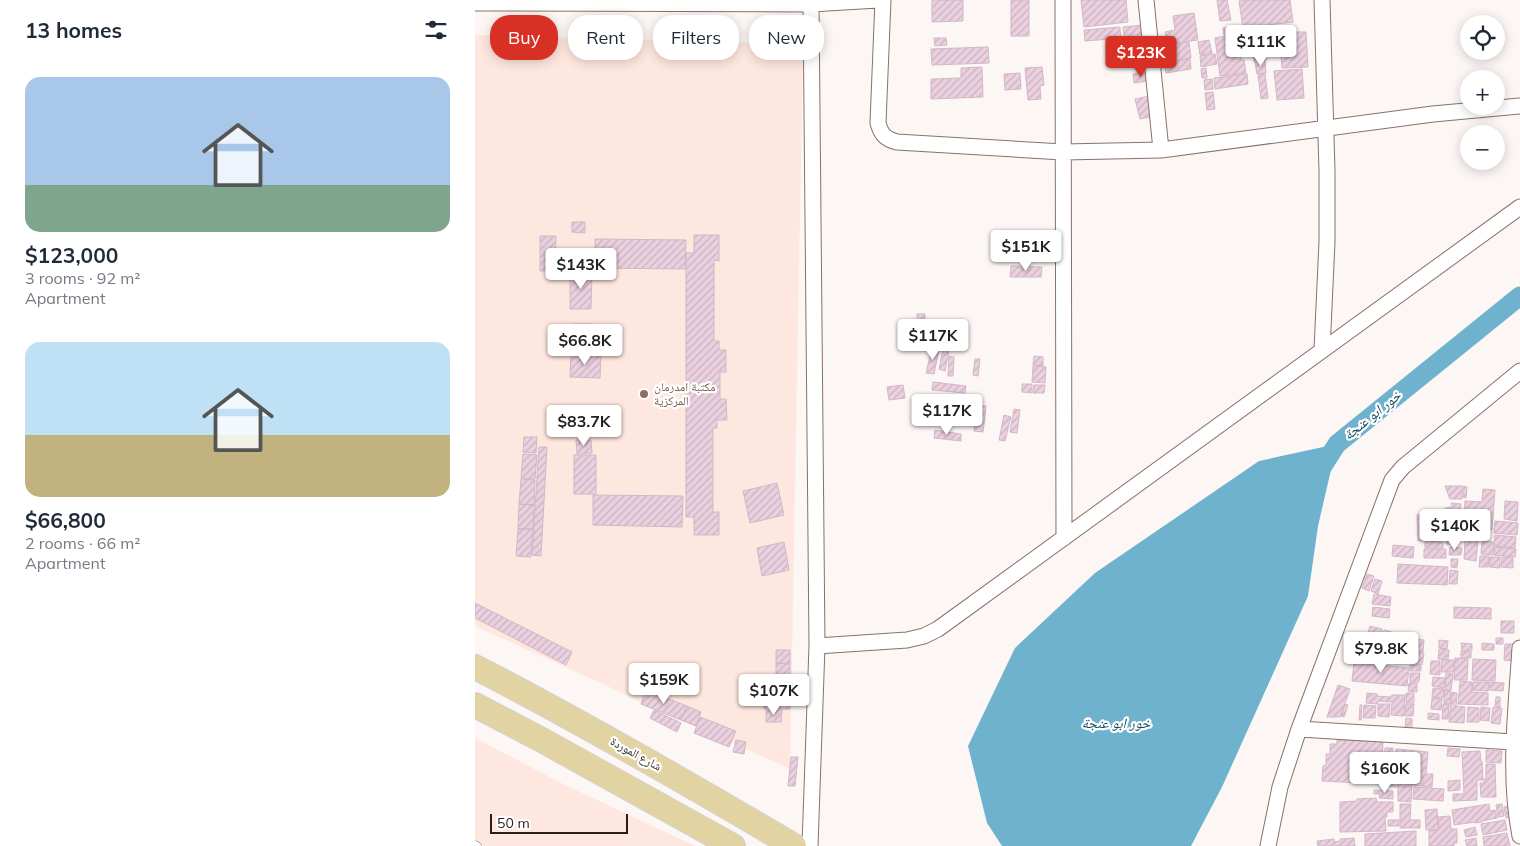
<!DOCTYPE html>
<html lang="en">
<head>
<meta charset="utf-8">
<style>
  :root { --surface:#fff; --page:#f2f2f3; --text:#1f2937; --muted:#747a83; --accent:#d93025 }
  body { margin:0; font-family:Mulish,"Noto Naskh Arabic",sans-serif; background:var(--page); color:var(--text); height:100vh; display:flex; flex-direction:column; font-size:19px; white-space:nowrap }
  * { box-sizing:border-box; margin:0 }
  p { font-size:16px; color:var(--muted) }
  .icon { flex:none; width:28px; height:28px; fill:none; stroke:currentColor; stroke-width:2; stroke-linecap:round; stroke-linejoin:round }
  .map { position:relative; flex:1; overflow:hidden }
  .sheet { display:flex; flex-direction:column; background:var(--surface); width:475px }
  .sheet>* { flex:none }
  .banner { position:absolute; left:15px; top:15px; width:475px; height:45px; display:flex; gap:10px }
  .buttons { position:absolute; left:985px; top:15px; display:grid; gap:10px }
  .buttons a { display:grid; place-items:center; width:45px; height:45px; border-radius:50%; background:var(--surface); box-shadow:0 2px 12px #0003; font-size:25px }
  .scale { position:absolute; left:15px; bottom:12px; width:138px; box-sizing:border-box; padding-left:5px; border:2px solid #291e1a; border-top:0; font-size:14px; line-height:18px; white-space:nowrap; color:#291e1a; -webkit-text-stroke:4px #fff; paint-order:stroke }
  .price { position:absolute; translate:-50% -42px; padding:0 11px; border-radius:5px; background:#fff; color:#222; font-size:16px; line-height:32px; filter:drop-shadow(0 1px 2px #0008) }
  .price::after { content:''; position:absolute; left:50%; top:30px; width:15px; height:11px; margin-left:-8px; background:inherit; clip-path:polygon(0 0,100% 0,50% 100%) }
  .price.active { background:var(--accent); color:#fff }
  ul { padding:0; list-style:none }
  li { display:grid; align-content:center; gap:10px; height:265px; padding:0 25px }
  li span { display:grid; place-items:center; height:155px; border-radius:15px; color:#555 }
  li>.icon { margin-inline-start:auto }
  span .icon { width:90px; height:90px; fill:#fffc; stroke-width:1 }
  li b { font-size:21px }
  h2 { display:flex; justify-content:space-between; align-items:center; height:60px; padding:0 25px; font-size:21px }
  .chip { padding:0 18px; border-radius:20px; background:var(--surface); box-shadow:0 2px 12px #0003; font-size:18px; line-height:45px }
  .chip.active { background:var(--accent); color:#fff }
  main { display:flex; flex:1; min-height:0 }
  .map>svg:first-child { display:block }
  .built { fill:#fee7de }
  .water { fill:#6fb2ce }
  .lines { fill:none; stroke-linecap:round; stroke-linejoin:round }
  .canal { stroke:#6fb2ce; stroke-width:19 }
  .building { fill:url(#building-hatch); stroke:#d2b8c7 }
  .lane-casing { stroke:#8b7167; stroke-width:9 }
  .street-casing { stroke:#8b7167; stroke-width:17 }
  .primary-casing { stroke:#d4d2d1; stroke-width:26 }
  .lane { stroke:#fff; stroke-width:8 }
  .street { stroke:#fff; stroke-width:15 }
  .primary { stroke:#e2d3a2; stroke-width:24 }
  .education-dot { fill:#8d6e63; stroke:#fff; stroke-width:2 }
  .labels { text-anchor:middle; stroke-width:4.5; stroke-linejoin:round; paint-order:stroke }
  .education-label { font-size:12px; fill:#785e54; stroke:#fff; text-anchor:start }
  .street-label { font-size:12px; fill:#291e1a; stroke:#fff }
  .water-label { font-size:14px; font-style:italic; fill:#0d475b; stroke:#fff }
</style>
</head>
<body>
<main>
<section class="sheet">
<h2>13 homes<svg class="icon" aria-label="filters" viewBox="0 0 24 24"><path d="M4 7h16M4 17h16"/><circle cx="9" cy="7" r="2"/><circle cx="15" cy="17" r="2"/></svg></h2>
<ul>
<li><span style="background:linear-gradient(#a9c7e8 70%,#7fa58c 0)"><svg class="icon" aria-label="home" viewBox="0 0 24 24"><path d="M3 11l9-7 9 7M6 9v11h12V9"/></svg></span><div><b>$123,000</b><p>3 rooms · 92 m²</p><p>Apartment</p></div></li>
<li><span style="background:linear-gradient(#bfe0f5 60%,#c2b280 0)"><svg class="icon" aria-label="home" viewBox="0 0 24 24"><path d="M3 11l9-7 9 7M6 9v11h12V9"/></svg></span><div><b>$66,800</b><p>2 rooms · 66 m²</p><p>Apartment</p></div></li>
</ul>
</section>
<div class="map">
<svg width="1045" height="846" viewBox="0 0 1045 846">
  <defs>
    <pattern id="building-hatch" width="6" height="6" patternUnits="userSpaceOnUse" patternTransform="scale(1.25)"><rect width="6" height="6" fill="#ebd0df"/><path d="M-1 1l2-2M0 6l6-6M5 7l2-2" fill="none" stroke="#cab2bf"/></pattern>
  </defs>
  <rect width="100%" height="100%" fill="#fcf6f4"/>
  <path class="built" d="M0 35 328 44 315 769 0 626Z
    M0 738 88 784 220 846H0Z"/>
  <path class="water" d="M862 444 843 526 833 596 747 787 716 846H527L512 823 493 746 540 648 620 573 784 461Z"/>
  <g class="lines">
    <path class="canal" d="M848 466 862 444 1045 296"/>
  </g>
  <path class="building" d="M457 0H488V21L457 22Z
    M536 0H554V36H536Z
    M606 0H651L653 22 609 27Z
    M742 0H752L756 20 745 21Z
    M774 0H815L818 22 768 28 764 1Z
    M719 13 723 40 692 44 690 32 700 30 698 16Z
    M668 25 670 39 650 41 648 27Z
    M645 27 646 45 664 44 665 61 637 63 635 39 610 41 609 30Z
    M757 27 758 34 749 35 748 28Z
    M816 28 817 53H803L802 29Z
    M787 31 791 60 779 62 776 33Z
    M816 32H831L833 67 807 68 806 56 818 55Z
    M762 34 766 60H769L771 73 745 76 740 38Z
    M459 38H471L472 45 460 46Z
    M734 40 737 53 725 55 723 42Z
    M714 42 716 58 702 60 700 44Z
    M699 45 701 61 715 59 716 69 691 73 687 47Z
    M513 47 514 63 457 65 456 49Z
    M740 54 742 64 726 67 725 56Z
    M790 61 791 73 782 74 780 62Z
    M507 67 508 97 456 99V79L486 78V68Z
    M567 67 569 85 565 86 566 99 553 100 550 68Z
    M731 68 732 78H727L726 69Z
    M827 69 829 98 802 100 799 71Z
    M672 72 674 81 659 83 658 74Z
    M545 73 546 89 530 90 529 74Z
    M772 74 773 84 740 89 739 78Z
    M790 74 793 98 786 99 783 75Z
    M737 79 738 89 730 90 729 80Z
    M738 92 740 109 732 110 730 93Z
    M675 96 679 116 665 119 660 99Z
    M97 222H110V233L97 232Z
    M219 235H244V261L239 260V341H244V350H251V372H245V399H251L252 420H242V428H238V512H244V535H219V517H211V253H219Z
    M65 236H81L80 271H65Z
    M120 239 211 240 210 269 120 268Z
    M536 266 567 267 566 277H535Z
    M95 271H117L116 309H95Z
    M442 314H450V327L443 328Z
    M99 324H117L116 352H98Z
    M469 344 475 345 470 371 464 369Z
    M457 348 464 350 459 374 451 373Z
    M96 353 126 354 125 378 95 377Z
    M474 356 479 357 478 376H473Z
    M559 356 568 357V366L558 365Z
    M500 359H505L503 376 498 375Z
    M558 366 571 367 570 383 557 382Z
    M458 382 491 386 490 393 457 390Z
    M547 384H557V393L547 392Z
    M428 385 430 398 414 400 412 387Z
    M559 385H570L569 393H558Z
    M474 396H501V403H474Z
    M502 405 511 406 508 432 499 431Z
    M539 409 545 410 542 433 535 432Z
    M470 415 496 416V423L470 422Z
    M529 415 536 417 530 441 524 440Z
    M98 418V431L74 432V420Z
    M460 430 486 434V441L459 438Z
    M49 437H62L61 453 48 452Z
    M101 440H116L117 453 102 454Z
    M64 447H72L66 556 57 555Z
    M48 454 62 455 60 479 46 478Z
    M99 455H121V494H99Z
    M46 479 60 480 59 505 44 504Z
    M302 483 309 515 275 523 268 491Z
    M970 486H987V499H975Z
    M988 486 992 487 991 498 988 497Z
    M1008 489 1020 490 1017 530 988 528 990 501 1007 502Z
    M118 495 208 496 207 527 118 525Z
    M1030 501 1043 502 1042 521 1029 519Z
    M976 503 986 504 984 528Z
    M44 504 59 505 58 529H43Z
    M976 507 977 514 972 515 970 508Z
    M966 514 967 540 943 541 942 515Z
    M1020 521 1043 523 1042 535 1019 533Z
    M43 529H58L56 557 41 556Z
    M972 535 983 536 982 545 971 544Z
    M1020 535 1041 537 1040 548 1019 546Z
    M990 539 1003 540 1001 561 989 559Z
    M950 541 968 542V548H950Z
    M1007 541 1019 542 1018 555 1006 554Z
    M309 542 314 570 287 576 282 548Z
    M918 545 939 547 938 558 917 556Z
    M975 547 987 548 986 555H974Z
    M1020 547 1041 549 1040 557 1019 555Z
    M949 549H971V558H949Z
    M1005 556H1014L1013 567H1004Z
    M1015 557H1025V568L1014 567Z
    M1027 557 1038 558V568L1026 567Z
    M976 559H983L982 568 976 567Z
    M923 564 973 567 972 585 922 583Z
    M975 570 983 571 982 584H974Z
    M892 574 899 576 894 591 887 588Z
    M900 579 907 581 903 594 896 591Z
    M899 594 916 597 915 606 897 604Z
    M0 603 97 652 91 665 0 618Z
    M898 607 915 609 914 618 897 616Z
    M979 607 1016 608V619L979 618Z
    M1026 621H1039V633H1026Z
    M895 626 907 629 901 651 889 648Z
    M909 630 920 633 917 642 906 639Z
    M1021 638H1028V644H1021Z
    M937 639 949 640 948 652 936 651Z
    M964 640 973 641 972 649 964 648Z
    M919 641 931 642 930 650 918 649Z
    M906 642 917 643 916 648 906 647Z
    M986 643 997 644V651H987Z
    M1007 643 1019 644V650H1007Z
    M1030 644H1040L1039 661 1029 660Z
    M964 649 974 650 973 660 963 659Z
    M301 650H315V664L301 663Z
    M986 651 996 652V658H986Z
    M936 652 949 653 947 665 937 664 938 656H936Z
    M980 658 993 659 992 680H979Z
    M998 659 1021 660 1020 681 997 680Z
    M967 660H979V672H966Z
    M956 661H965V675L955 674Z
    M301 663 315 664V676H301Z
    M879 663 934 668 932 686 877 681Z
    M935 665 946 666V671H935Z
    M935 673H945L944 682H935Z
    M971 673 978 674 976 690H970Z
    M291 675 315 676V687L290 686Z
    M958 677 970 678 969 688 957 686Z
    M985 681 997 682V692L1013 693V705L983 704Z
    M998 682H1014L1013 691 997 690Z
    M1015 682 1029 683 1028 691 1014 690Z
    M934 683H942V692L933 691Z
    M863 685 875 689 865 717H852Z
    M290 686 315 687V698L290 697Z
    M958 688 969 689 968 698 957 697Z
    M171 690 212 706 206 720 166 704Z
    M969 690 976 691 975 704H969Z
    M977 692 982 693 981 706 990 707 989 723 974 722Z
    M892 693 902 694V696L916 697 917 695H930L929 716 916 715 917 702 903 701 902 704 891 703Z
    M931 693H939V703H931Z
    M1021 697H1025V707L1020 706Z
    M957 698 967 699 966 710 956 709Z
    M289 699 315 700V709H289Z
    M870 704 873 705 869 717 866 716Z
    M903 704H915L914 717 903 716Z
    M931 704H939L938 716H930Z
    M968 704H974L973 719H967Z
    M885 705H887L886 720H884Z
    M889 705 901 706 900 718H888Z
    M212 706 226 712 221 726 206 720Z
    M993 707 1004 708V722H992Z
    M1006 707 1015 708 1014 721 1005 720Z
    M1018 707 1027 708 1025 724 1016 723Z
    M179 710 206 723 202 732 175 718Z
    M291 710H307L306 722H291Z
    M953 713 964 714V720L953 719Z
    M225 717 261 731 254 747 219 733Z
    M931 718 937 719V729L930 728Z
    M261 740 271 742 269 754 258 752Z
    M862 740 908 742 906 784 847 781 848 766 851 765V754H855V744H862Z
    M910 748H918L917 772 922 773V787L908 786Z
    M973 748 985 749 984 757 972 756Z
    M921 749 953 752 951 774H958L957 787 928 784 929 774 924 773 925 766H920Z
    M1011 750 1027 751 1026 763 1011 762Z
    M1005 751 1006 761H1007L1008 780H1002V800L978 801V794H989L987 752Z
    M316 757H323L320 786H313Z
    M1011 764H1020L1021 797H1006L1005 783H1009V779H1011Z
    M923 775H927V786H937L936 802 923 801Z
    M985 780V790L973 791V781Z
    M939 787 969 789 968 801 938 799Z
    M899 790 918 791V799L904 798 905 794H899Z
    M901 798 902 802H918V812H912V817H910L911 831 865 832V802L882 801V799Z
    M925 804H936L935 820H945V828H925Z
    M1014 804 1015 811 1020 810 1022 818 1007 821V822L1000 823V822L979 825 977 810Z
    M1027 804 1029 816 1023 817 1021 805Z
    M1035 806 1037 817 1031 818 1029 807Z
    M962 809 963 830H951L950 810Z
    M975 816 976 829H982V843H979V846H954V831L964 830 963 817Z
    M913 820H924V826H913Z
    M1030 820 1032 830 1008 835 1006 824Z
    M1000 827 1002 835 991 837 989 830Z
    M941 831V846H890V834Z
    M1032 833 1035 846H1009L1008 837Z
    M879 838 880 846H843L842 841 859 839V842L865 841V839Z
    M1001 838 1002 846H992L990 840Z"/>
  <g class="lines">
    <g class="lane-casing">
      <path id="lane" d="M0 845 2 846"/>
    </g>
    <g class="street-casing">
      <path id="street" d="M408 0 403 123C406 134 410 139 422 142L588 152 686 150 958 114 1045 106
        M588 0 589 538
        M671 0 686 150
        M847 0 852 171V242L847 350
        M0 3 336 4 403 0
        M342 646 432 640 449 636 463 629 1045 207
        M1045 648C1041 711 1033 775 1045 836
        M824 729 1039 742
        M335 846 342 646 336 4
        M793 846 805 787 824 729 917 480 928 467 1045 371"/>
    </g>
    <g class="primary-casing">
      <path id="primary" d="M0 667C109 723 214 784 319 846
        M0 705 65 739 258 846"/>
    </g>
    <use href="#lane" class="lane"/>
    <use href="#street" class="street"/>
    <use href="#primary" class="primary"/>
  </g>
  <circle class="education-dot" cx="169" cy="394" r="5"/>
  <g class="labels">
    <g class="education-label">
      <text x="179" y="391">مكتبة امدرمان<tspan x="179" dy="14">المركزية</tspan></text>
    </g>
    <g class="street-label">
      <text transform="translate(161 754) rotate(29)" y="4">شارع الموردة</text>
    </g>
    <g class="water-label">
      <text transform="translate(897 415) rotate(-39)" y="5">خور ابو عنجة</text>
      <text x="641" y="728">خور ابو عنجة</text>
    </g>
  </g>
</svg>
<div class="buttons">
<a><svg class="icon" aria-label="locate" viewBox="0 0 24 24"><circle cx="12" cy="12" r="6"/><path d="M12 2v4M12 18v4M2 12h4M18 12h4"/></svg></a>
<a>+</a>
<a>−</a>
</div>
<div class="scale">50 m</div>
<b class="price" style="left:786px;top:67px">$111K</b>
<b class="price active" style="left:666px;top:78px">$123K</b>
<b class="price" style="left:551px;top:272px">$151K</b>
<b class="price" style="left:106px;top:290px">$143K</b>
<b class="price" style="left:458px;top:361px">$117K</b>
<b class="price" style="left:110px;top:366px">$66.8K</b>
<b class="price" style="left:472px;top:436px">$117K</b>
<b class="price" style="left:109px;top:447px">$83.7K</b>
<b class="price" style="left:980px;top:551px">$140K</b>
<b class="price" style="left:906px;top:674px">$79.8K</b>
<b class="price" style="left:189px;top:705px">$159K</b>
<b class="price" style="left:299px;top:716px">$107K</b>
<b class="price" style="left:910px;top:794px">$160K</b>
<div class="banner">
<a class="chip active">Buy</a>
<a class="chip">Rent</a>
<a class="chip">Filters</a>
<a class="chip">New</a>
</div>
</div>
</main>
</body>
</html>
